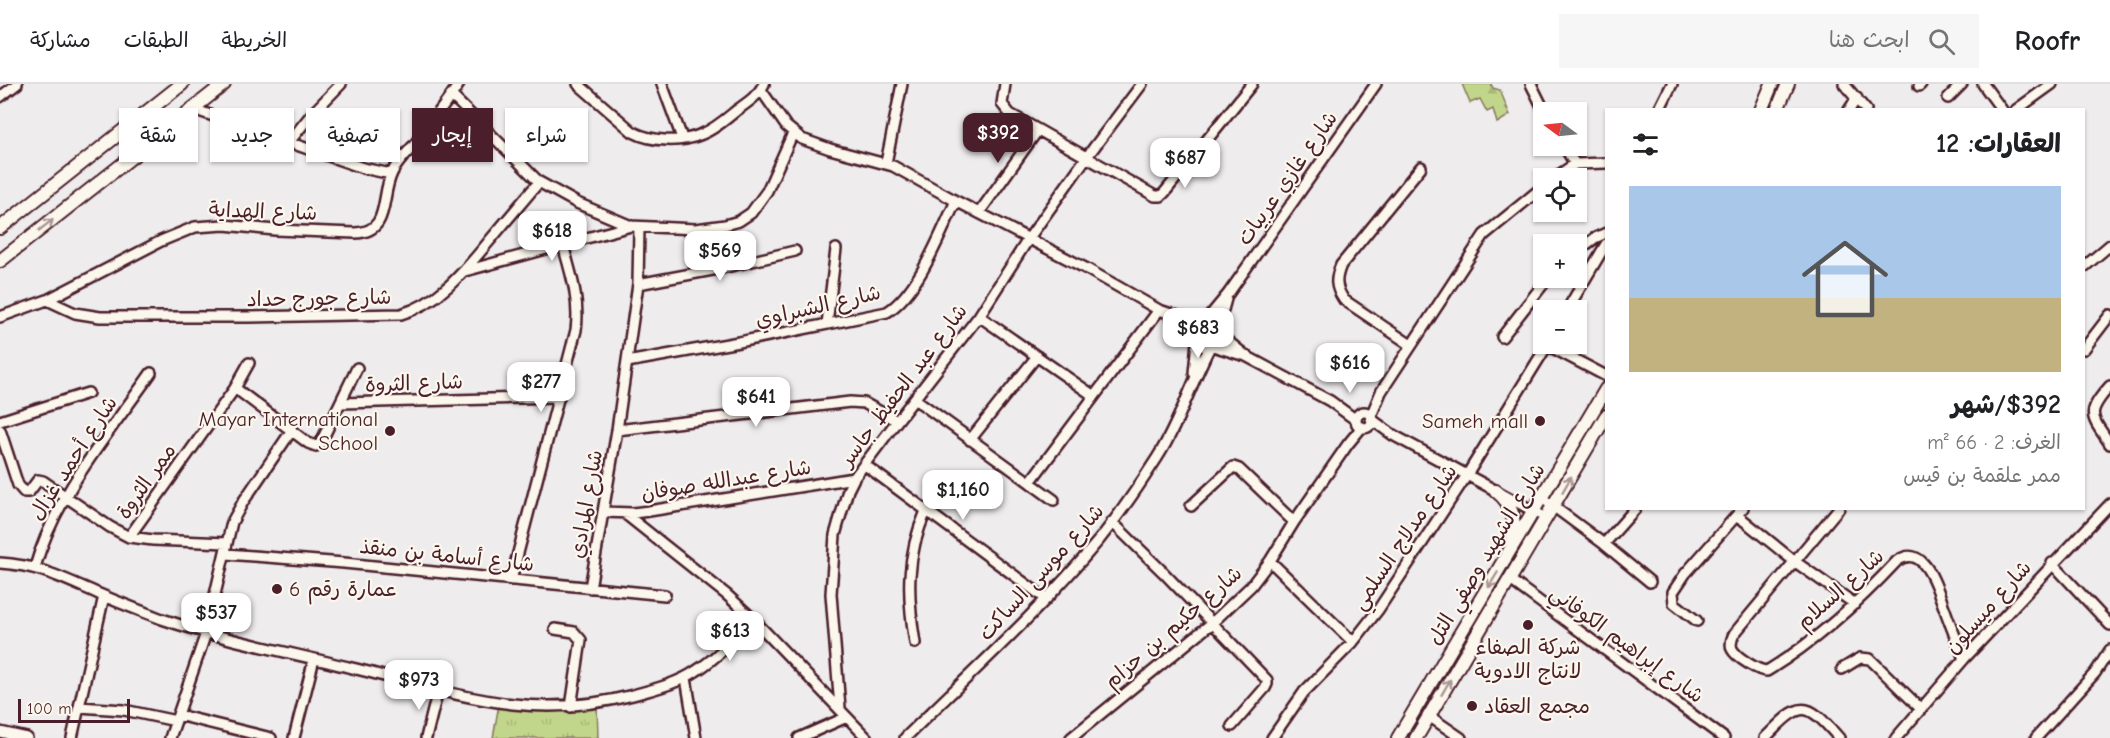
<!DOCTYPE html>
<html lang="ar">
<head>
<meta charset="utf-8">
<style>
  :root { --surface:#fff; --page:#f6f6f6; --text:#202124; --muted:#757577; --line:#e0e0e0; --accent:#4a1f2b }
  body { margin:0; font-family:"Comic Neue","Playpen Sans Arabic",sans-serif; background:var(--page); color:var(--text); direction:rtl; height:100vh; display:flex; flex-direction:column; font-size:22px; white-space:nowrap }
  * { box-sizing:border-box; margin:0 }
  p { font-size:20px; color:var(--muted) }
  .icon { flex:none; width:33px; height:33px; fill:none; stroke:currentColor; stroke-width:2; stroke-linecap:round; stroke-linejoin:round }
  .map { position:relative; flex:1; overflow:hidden; direction:ltr }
  .panel { position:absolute; left:1605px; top:24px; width:480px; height:402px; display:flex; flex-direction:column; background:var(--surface); border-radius:0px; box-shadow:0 2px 4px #0004; direction:rtl }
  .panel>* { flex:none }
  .guide { position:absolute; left:18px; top:24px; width:570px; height:54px; direction:rtl; display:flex; gap:12px }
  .needle { width:39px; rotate:285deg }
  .fabs { position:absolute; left:1533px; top:18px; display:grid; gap:12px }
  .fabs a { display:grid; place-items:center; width:54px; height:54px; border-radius:0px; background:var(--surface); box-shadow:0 2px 4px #0004; font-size:30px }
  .scale { position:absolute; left:18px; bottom:15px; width:112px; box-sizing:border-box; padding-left:6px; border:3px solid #4a1f2b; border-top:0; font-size:16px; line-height:21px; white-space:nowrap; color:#4a1f2b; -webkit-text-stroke:4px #fbf7ec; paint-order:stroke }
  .price { position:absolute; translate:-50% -51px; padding:0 14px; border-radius:12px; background:#fff; color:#222; font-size:20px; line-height:39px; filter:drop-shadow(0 2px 3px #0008) }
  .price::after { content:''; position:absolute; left:50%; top:36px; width:18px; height:14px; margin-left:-9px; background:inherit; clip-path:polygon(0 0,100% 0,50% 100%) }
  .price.active { background:var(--accent); color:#fff }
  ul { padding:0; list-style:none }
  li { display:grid; align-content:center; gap:12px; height:318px; padding:0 24px }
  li+li { border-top:2px solid var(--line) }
  li span { display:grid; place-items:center; height:186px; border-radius:0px; color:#555 }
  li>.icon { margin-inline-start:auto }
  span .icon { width:108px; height:108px; fill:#fffc; stroke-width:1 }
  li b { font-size:26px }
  h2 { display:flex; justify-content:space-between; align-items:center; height:72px; padding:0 24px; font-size:26px }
  .tag { padding:0 21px; border-radius:0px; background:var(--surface); box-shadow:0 2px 4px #0004; font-size:21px; line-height:54px }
  .tag.active { background:var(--accent); color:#fff }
  header { display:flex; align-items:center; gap:36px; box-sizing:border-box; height:84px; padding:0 30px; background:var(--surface); border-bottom:2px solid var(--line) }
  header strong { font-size:28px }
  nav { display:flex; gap:33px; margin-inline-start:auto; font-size:21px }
  .search { width:420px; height:54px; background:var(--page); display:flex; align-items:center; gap:15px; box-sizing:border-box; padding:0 21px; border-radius:0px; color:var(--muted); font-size:22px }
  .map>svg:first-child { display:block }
  .forest { fill:url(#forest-firs); stroke:#867a5b; stroke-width:1.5 }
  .park { fill:url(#park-tufts); stroke:#867a5b; stroke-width:1.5 }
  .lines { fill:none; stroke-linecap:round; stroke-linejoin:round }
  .minor-casing { stroke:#4a1f2b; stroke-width:14 }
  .major-casing { stroke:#4a1f2b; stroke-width:16 }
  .minor { stroke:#fbf7ec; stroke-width:9 }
  .major { stroke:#fbf7ec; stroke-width:12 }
  .oneway { stroke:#ab9695 }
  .poi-dot { fill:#4a1f2b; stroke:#fbf7ec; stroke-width:2 }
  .labels { text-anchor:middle; stroke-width:4.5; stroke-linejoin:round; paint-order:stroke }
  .street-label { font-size:21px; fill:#4a1f2b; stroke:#fbf7ec }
  .poi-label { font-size:21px; fill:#4a1f2b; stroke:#fbf7ec; text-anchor:end }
</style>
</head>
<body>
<header>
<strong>Roofr</strong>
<div class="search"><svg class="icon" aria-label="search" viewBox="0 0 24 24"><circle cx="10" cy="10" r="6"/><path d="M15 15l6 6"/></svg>ابحث هنا</div>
<nav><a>الخريطة</a><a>الطبقات</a><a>مشاركة</a></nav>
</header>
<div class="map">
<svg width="2110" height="654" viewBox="0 0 2110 654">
  <defs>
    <pattern id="forest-firs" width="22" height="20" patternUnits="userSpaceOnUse" patternTransform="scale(1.5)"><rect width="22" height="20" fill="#c2d68b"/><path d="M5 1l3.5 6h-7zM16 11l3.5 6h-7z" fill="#a8b778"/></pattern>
    <pattern id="park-tufts" width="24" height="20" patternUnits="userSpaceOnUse" patternTransform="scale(1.5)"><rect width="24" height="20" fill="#c2d68b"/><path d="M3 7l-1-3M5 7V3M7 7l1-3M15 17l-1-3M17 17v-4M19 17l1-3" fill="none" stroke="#a8b778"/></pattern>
  </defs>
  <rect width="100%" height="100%" fill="#efeced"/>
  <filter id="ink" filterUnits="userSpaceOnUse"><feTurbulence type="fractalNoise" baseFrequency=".0167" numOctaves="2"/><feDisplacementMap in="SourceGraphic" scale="12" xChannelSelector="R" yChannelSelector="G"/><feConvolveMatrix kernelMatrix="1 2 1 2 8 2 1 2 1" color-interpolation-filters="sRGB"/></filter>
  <g filter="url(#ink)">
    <path class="forest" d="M1462 0H1491L1493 4 1500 6 1510 31 1497 39 1493 25 1487 28 1480 15 1470 19Z"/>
    <path class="park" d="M597 619 598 654H493L499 620Z"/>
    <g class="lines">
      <g class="minor-casing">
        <path id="minor" d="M578 0 633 48C652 58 682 59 702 50 715 45 726 35 737 26 747 19 758 12 764 0
          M662 0 682 54
          M1005 0 1002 20 1010 30 1155 112H1161L1165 108 1252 0
          M1531 0 1545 28
          M1844 0 1866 26
          M1983 0 2002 26
          M1919 2 1921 0
          M761 6 786 42 802 55 830 65 893 82 956 117 1087 185 1159 226 1202 240
          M452 12 539 98 577 119 631 142 696 145 725 141 739 137 751 129 767 107 793 49
          M0 13 17 0
          M1948 14 1962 0
          M193 25 363 84 391 90
          M1659 26 1672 0
          M1849 26 1857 14
          M2016 26 2052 0
          M290 57 310 32 341 0
          M1564 62 1575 80
          M886 79 902 0
          M1554 94 1575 80 1606 79
          M979 129 1038 46
          M1576 168 1595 154 1606 149
          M2084 183 2110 161
          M465 187 631 142
          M638 200 718 185 795 167
          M47 216 75 229 100 233H249L401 230C440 219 466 185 491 155 507 136 523 117 539 98
          M1567 226 1606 160
          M979 232 1094 312
          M0 233 47 216 161 157 195 143 224 141 275 146 355 149C391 148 380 113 392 89 397 78 407 69 415 60 430 40 445 21 459 0
          M1170 233 1195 253
          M1196 251a12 12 0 1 1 24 0a12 12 0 1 1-24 0Z
          M1204 239 1228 210 1376 0
          M827 240 836 165
          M1218 244 1226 215
          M1220 251 1246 272 1330 317 1356 336
          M1502 253 1548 194
          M1411 261 1344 216C1335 203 1335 195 1341 181L1421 83
          M1547 261 1606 292
          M1213 262 1242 271
          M2084 265 2110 231
          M627 278 739 258 887 228C919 208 940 150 956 117
          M1194 289 1197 258
          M2110 302C2085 330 2091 332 2110 360
          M235 304 308 359 316 362 320 360 323 354 357 284
          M915 315 1054 416
          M341 319 559 313
          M1356 336a8 8 0 1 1 16 0a8 8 0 1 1-16 0Z
          M1371 332 1381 308 1484 151 1544 102
          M1371 335 1393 351 1539 430
          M0 337 88 309
          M0 346 18 401 24 408H29L38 396 43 397 110 443 129 453 153 456 227 459
          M617 346 850 318 864 319 897 337
          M970 356 1037 272
          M865 381 1046 515
          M1030 398 1159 226
          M1542 414 1604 460 1650 498
          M1191 422 1233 383 1239 385 1294 438
          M1839 424 1734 550C1732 554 1730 560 1732 565 1736 573 1758 587 1767 587 1816 557 1858 519 1897 477 1926 457 1938 509 1945 526 1951 543 1958 559 1964 575
          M603 428 633 429 649 427 854 394
          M624 429 727 511 753 535 867 654
          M1737 431 1794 477 1855 520
          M1112 438 1163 488 1267 596V600L1265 604 1232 642
          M129 453 235 304 249 279
          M1604 460 1636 424
          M226 470 344 479 665 511
          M1270 477 1353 558
          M0 479C39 481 64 495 99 510 120 519 141 527 162 535 224 556 288 568 352 584 452 608 528 639 633 611 654 605 677 600 696 587 718 573 735 554 753 535
          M2052 479 2110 541
          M35 483C56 410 108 351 151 289
          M1509 495 1724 654
          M511 496 576 246C580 217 571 189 563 161
          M590 504 617 346 638 200 639 143
          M1697 537 1674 519 1673 508 1685 490 1743 424
          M555 545 574 548 581 556 571 623
          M915 559C907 511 906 472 926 427
          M1842 585 1860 574 1870 575 1921 625
          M686 594 696 654
          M79 623 124 626 176 637
          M840 624 831 510 835 451 848 406 854 394 897 337 979 232 1029 154 1086 74 1142 0
          M178 631 271 654
          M1429 632 1461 654
          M0 648 27 654
          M72 654 104 512
          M170 654 206 549 232 438 243 418 292 346
          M294 654 314 575
          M426 654 438 606
          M799 654 847 633
          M905 654C971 589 1040 527 1099 456 1120 430 1139 402 1157 374 1179 340 1191 299 1210 263
          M1071 654 1212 539 1251 502 1270 477 1294 438 1348 360 1362 343
          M1272 654 1304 608 1353 558 1378 526 1467 391 1548 260
          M1765 654C1801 617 1805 615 1839 654
          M1896 654 1964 575 2110 420
          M2036 654 2095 589 2110 566"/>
      </g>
      <g class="major-casing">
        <path id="major" d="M1761 26 1772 0
          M1777 26 1788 0
          M0 144 182 0
          M0 177 224 0
          M1496 407C1514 421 1516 437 1512 459
          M1398 654 1606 305
          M1416 654 1606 332"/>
      </g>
      <use href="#minor" class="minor"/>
      <use href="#major" class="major"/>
    </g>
    <defs><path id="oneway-shaft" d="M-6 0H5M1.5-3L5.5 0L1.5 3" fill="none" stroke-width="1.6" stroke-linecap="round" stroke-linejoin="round" transform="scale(1.5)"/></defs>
    <g class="oneway">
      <use href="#oneway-shaft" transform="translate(46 141) rotate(-38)"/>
      <use href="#oneway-shaft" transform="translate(1567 400) rotate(-60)"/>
      <use href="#oneway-shaft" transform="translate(1493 496) rotate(121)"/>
      <use href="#oneway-shaft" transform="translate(1446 603) rotate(-60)"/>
    </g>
  </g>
  <g class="poi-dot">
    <circle cx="1540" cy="337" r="6"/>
    <circle cx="390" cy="347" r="6"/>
    <circle cx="277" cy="505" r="6"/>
    <circle cx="1528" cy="541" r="6"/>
    <circle cx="1472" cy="622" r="6"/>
  </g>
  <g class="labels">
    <g class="street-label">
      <text transform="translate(1287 94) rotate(-55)" y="7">شارع غازي عربيات</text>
      <text transform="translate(263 127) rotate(2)" y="7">شارع الهداية</text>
      <text transform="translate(319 214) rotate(-1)" y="7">شارع جورج حداد</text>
      <text transform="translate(818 222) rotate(-13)" y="7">شارع الشبراوي</text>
      <text transform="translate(414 299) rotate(-2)" y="7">شارع الثروة</text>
      <text transform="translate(903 301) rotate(-53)" y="7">شارع عبد الحفيظ جاسر</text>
      <text transform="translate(73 374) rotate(-57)" y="7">شارع أحمد غزال</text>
      <text transform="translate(726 396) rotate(-9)" y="7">شارع عبدالله صوفان</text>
      <text transform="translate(146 397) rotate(-55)" y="7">ممر الثروة</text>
      <text transform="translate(586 420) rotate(-80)" y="7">شارع المرادي</text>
      <text transform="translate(1404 453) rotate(-56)" y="7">شارع مدلاج السلمي</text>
      <text transform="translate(1486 470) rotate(-59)" y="7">شارع الشهيد وصفي التل</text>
      <text transform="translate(447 471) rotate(6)" y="7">شارع أسامة بن منقذ</text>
      <text transform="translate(1041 488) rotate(-48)" y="7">شارع موسى الساكت</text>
      <text transform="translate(1840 505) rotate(-42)" y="7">شارع السلام</text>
      <text transform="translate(1988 523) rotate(-48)" y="7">شارع ميسلون</text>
      <text transform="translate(1173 543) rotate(-41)" y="7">شارع حكيم بن حزام</text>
      <text transform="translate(1627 560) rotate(36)" y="7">شارع إبراهيم الكوفاني</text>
    </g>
    <g class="poi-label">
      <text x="378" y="342">Mayar International<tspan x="378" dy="24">School</tspan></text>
      <text x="1528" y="344">Sameh mall</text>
      <text x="289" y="512" text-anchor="start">عمارة رقم 6</text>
      <text x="1528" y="570" text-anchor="middle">شركة الصفاء<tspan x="1528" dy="24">لانتاج الادوية</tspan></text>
      <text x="1484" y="629" text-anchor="start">مجمع العقاد</text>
    </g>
  </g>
</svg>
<div class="fabs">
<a><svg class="needle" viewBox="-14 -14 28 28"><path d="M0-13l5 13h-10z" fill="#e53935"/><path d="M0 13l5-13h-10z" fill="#757577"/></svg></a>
<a><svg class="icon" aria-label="locate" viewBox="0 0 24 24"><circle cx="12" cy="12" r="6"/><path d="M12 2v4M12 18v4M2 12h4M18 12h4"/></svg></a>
<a>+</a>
<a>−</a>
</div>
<div class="scale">100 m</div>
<b class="price active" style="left:998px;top:80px">$392</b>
<b class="price" style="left:1185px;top:105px">$687</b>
<b class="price" style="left:552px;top:178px">$618</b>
<b class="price" style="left:720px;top:198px">$569</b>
<b class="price" style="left:1198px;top:275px">$683</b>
<b class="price" style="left:1350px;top:310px">$616</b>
<b class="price" style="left:541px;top:329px">$277</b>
<b class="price" style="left:756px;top:344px">$641</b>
<b class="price" style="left:963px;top:437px">$1,160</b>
<b class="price" style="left:216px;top:560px">$537</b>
<b class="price" style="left:730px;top:578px">$613</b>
<b class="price" style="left:419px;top:627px">$973</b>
<div class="guide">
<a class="tag">شراء</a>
<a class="tag active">إيجار</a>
<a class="tag">تصفية</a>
<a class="tag">جديد</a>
<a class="tag">شقة</a>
</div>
<section class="panel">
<h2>العقارات: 12<svg class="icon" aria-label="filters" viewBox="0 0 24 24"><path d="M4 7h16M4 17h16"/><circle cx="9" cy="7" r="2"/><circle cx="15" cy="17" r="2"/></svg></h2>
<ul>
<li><span style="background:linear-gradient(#a9c7e8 60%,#c2b280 0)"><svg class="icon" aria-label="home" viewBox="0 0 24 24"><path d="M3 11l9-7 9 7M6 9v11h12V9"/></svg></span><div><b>$392/شهر</b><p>الغرف: 2 · 66 m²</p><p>ممر علقمة بن قيس</p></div></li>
</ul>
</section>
</div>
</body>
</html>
